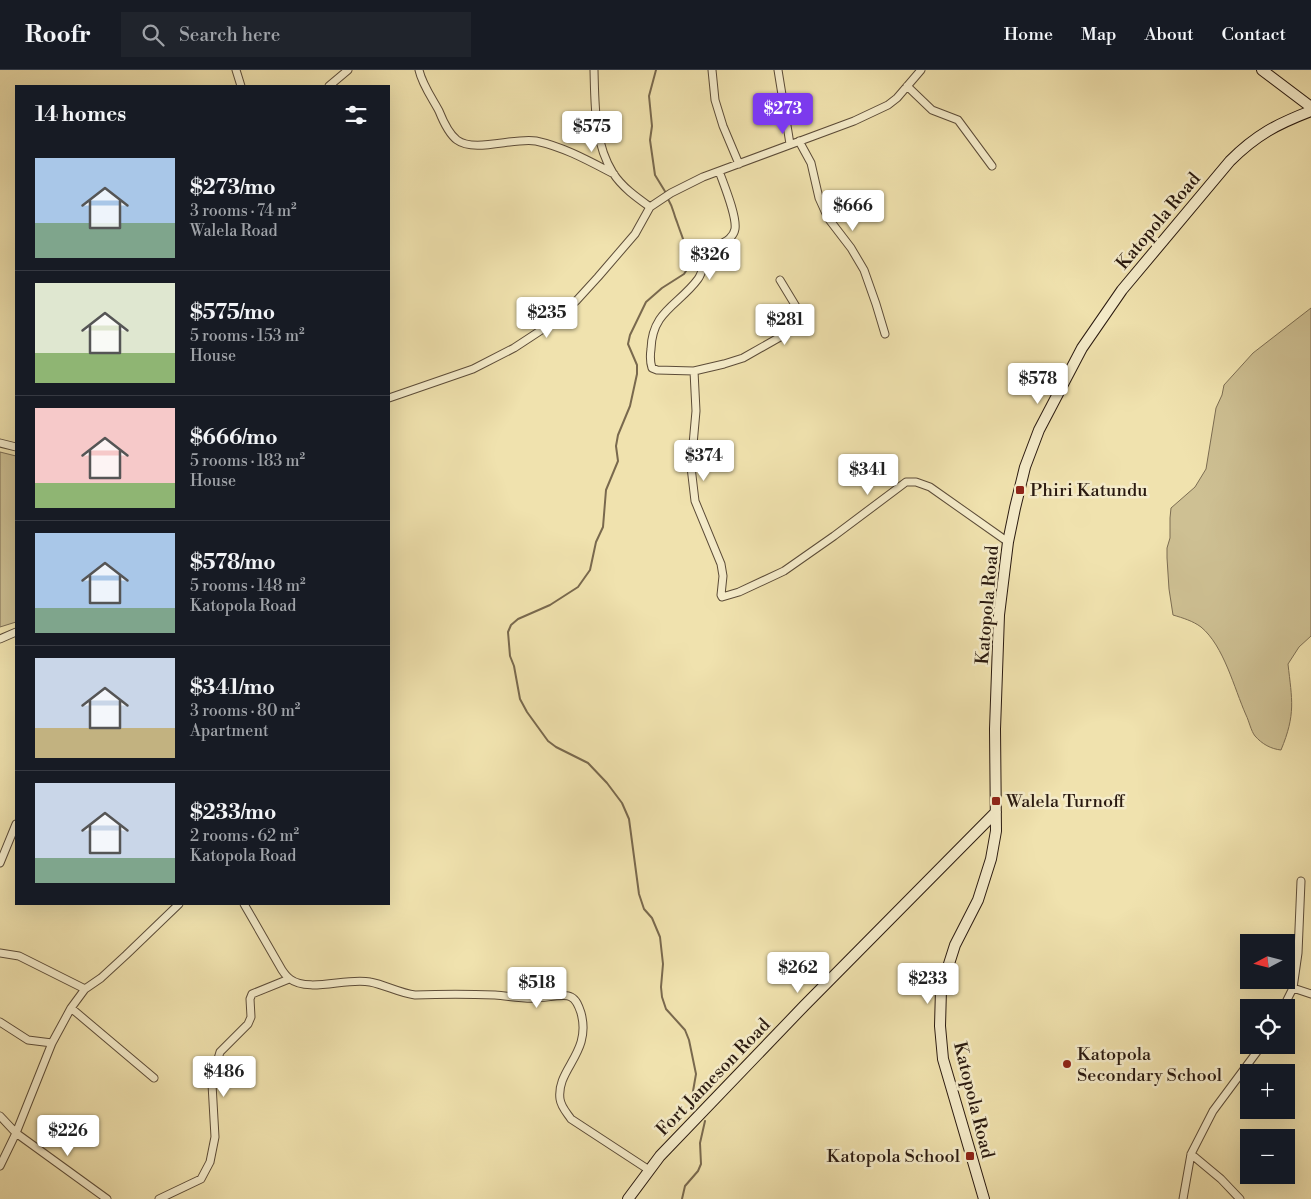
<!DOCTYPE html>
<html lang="en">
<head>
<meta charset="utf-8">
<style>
  :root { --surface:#171b24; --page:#20242c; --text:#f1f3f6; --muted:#9ea1a6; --line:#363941; --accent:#7c3aed }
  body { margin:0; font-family:"Libre Bodoni",serif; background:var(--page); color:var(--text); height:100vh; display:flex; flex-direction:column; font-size:19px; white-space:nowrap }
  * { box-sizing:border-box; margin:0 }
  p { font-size:16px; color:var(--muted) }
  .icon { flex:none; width:28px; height:28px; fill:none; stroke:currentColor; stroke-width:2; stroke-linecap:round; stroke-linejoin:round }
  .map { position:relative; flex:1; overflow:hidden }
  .side { position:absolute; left:15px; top:15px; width:375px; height:820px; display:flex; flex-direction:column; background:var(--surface); border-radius:0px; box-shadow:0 5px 20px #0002 }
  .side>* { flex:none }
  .needle { width:32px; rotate:263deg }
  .buttons { position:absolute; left:1240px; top:864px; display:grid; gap:10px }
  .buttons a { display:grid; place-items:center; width:55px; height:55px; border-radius:0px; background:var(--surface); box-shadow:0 5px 20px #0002; font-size:25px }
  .price { position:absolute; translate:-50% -42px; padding:0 11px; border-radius:5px; background:#fff; color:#222; font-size:16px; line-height:32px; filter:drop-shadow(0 1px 2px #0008) }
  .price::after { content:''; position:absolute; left:50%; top:30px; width:15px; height:11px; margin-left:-8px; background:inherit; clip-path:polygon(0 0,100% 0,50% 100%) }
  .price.on { background:var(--accent); color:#fff }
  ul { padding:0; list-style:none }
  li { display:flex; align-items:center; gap:15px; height:125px; padding:0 20px }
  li+li { border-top:1px solid var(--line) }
  li span { display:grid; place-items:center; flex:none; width:140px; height:100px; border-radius:0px; color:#555 }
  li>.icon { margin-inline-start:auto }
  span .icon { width:60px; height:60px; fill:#fffc; stroke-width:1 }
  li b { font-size:21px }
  h2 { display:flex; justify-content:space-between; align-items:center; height:60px; padding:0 20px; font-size:21px }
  header { display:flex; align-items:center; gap:30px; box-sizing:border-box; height:70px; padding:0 25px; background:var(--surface); border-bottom:1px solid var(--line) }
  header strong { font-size:24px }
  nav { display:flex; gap:28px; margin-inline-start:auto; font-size:18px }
  .search { width:350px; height:45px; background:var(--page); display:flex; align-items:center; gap:12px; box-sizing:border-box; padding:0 18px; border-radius:0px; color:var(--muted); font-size:19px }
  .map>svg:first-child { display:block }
  .green { fill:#cec093; stroke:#7c6d52 }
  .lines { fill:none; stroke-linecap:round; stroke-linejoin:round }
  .stream { stroke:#79694e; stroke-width:2 }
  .street-casing { stroke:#5c4c38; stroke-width:9 }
  .secondary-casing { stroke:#2a1a10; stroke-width:12 }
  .street { stroke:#f5ecca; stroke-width:7 }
  .secondary { stroke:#f5ecca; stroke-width:10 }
  .poi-dot { fill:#8f2418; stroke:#f5ecca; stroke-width:2 }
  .labels { text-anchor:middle; stroke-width:5; stroke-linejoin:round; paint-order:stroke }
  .street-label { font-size:18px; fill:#2a1a10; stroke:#f5ecca }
  .poi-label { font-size:18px; fill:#2a1a10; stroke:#f5ecca; text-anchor:start }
</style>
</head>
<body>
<header>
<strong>Roofr</strong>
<div class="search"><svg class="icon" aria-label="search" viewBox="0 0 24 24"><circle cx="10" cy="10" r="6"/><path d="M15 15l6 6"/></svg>Search here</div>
<nav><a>Home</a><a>Map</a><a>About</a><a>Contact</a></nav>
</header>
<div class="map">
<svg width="1311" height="1129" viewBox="0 0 1311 1129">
  <rect width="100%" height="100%" fill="#f0e2ae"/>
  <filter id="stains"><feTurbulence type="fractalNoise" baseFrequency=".004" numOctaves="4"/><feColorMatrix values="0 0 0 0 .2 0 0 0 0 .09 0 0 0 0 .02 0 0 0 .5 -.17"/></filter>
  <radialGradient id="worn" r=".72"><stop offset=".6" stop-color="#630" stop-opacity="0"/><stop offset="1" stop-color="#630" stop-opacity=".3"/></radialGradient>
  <path class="green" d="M1311 238V566L1299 577 1288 594C1292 630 1296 644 1281 680 1271 679 1262 674 1255 666 1251 661 1249 651 1246 645 1234 618 1224 576 1201 557 1193 551 1183 548 1173 545L1169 519 1167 488V478L1170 468V448L1171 438 1195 417 1206 399 1216 338 1222 325 1224 315 1253 283Z
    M0 382 16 386V552L0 557Z"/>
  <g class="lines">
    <path class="stream" d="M656 0 649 26 652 56 650 70 655 105 666 123
      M668 129C674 139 673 143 677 152 682 167 688 180 690 195L684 204 662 218 646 232 630 265 628 274 637 295V304L630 336 618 365 616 376 618 391 606 420 603 457 596 472 590 500 578 517 550 535 518 549 511 555 508 562 510 586 514 596 520 629 527 642 548 671 556 677 588 693 607 713 622 733 629 749 639 824 644 839 652 848 660 867 663 894 661 917 662 927 666 939 685 960 689 970 696 1004 692 1027 693 1038
      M682 1129 685 1116 698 1101 701 1094 700 1073 705 1051"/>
    <g class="street-casing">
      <path id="street" d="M236 0 241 16
        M419 0C422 14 432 28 439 41 443 51 449 64 457 70 474 83 515 67 536 71 564 77 589 91 614 104
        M594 0C595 34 594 73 613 103 622 117 636 127 650 137
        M712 0 715 30 723 56 739 94
        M778 0 790 74
        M329 16 348 0
        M907 16 932 40 958 50 992 96
        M799 71 811 93 819 128 828 148 851 178 864 200 876 234 885 264
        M719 101C724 115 737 146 735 159 733 171 718 174 710 181 703 189 704 201 698 209 679 235 652 241 651 279 650 286 650 292 652 298L657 300 694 301 724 294 743 288 803 254V248L780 210
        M694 301 696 341 691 397 695 431 721 494 723 506 721 525 722 527 739 522 784 501 834 466 906 412H916L930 417 1008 472
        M389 328 473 299 514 278 546 257 577 230 598 207 635 164 650 137 671 123 703 107 854 51 888 35 897 28 921 0
        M0 373 16 377
        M0 569 16 562
        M0 793 16 754
        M244 834 282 900C284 903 287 907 290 909 309 923 347 907 370 912 386 915 399 923 415 925 442 924 469 924 495 925 509 926 523 929 537 928 545 928 565 923 571 927 577 930 579 937 581 943 592 983 556 999 560 1029 561 1037 567 1043 571 1049L649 1100
        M0 883 19 886 85 919
        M1293 918 1311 924
        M71 938 154 1008
        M1283 938 1293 918 1298 883 1301 811
        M0 952 28 970 52 973
        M0 1046 16 1063 107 1129
        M1191 1084 1221 1109 1240 1129
        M0 1096 16 1063 52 973 71 938 85 919 101 908 126 885 179 834
        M159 1129 201 1109 210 1092 215 1067 212 1014 217 992 220 982 248 954 251 947 250 929 252 924 289 909
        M1183 1129 1191 1084 1213 1041 1262 975"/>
    </g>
    <g class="secondary-casing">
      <path id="secondary" d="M1262 0 1311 37
        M628 1129 660 1086 804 936 996 742
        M984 1129 943 989 940 956 941 919 955 875 978 830 991 789 996 761 995 659 999 545 1008 472 1015 438 1025 397 1039 360 1082 278 1122 220 1230 91C1256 65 1277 54 1311 41"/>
    </g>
    <use href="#street" class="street"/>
    <use href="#secondary" class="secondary"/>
  </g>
  <g class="poi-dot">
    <rect x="1015" y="415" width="10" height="10" rx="2.5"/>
    <rect x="991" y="726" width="10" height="10" rx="2.5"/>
    <circle cx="1067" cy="994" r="5"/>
    <rect x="965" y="1081" width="10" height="10" rx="2.5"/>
  </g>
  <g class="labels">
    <g class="street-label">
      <text transform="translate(1158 151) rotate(-50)" y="6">Katopola Road</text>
      <text transform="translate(987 535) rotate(-85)" y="6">Katopola Road</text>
      <text transform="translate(713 1007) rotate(-46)" y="6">Fort Jameson Road</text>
      <text transform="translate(974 1030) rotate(76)" y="6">Katopola Road</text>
    </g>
    <g class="poi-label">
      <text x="1030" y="426">Phiri Katundu</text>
      <text x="1006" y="737">Walela Turnoff</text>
      <text x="1077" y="990">Katopola<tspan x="1077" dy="21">Secondary School</tspan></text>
      <text x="960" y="1092" text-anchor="end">Katopola School</text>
    </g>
  </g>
  <rect width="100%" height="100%" filter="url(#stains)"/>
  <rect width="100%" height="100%" fill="url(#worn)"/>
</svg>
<div class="buttons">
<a><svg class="needle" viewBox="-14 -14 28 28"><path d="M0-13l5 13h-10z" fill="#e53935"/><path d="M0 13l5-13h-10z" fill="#9ea1a6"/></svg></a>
<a><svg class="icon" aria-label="locate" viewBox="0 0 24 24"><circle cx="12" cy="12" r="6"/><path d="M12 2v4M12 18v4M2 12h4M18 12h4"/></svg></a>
<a>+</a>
<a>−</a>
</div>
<b class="price on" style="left:783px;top:65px">$273</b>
<b class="price" style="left:592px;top:83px">$575</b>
<b class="price" style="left:853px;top:162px">$666</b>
<b class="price" style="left:710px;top:211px">$326</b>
<b class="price" style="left:547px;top:269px">$235</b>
<b class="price" style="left:785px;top:276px">$281</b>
<b class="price" style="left:1038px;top:335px">$578</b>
<b class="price" style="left:704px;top:412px">$374</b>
<b class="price" style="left:868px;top:426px">$341</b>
<b class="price" style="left:798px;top:924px">$262</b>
<b class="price" style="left:928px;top:935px">$233</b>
<b class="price" style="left:537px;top:939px">$518</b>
<b class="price" style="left:224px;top:1028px">$486</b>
<b class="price" style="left:68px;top:1087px">$226</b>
<section class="side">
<h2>14 homes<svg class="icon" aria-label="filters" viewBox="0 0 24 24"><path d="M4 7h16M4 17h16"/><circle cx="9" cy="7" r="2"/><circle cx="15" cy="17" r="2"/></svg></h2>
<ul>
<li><span style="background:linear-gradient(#a9c7e8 65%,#7fa58c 0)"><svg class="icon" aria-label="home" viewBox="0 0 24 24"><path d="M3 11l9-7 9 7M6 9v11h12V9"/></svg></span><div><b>$273/mo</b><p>3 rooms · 74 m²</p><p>Walela Road</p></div></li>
<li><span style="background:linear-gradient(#dfe7d0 70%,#8fb573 0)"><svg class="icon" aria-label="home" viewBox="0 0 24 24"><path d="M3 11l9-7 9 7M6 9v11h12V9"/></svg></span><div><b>$575/mo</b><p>5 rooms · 153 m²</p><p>House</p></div></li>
<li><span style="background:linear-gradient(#f6c9c9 75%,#8fb573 0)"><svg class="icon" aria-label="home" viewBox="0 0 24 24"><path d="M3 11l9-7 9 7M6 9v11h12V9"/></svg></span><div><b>$666/mo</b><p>5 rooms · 183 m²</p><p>House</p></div></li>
<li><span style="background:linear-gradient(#a9c7e8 75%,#7fa58c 0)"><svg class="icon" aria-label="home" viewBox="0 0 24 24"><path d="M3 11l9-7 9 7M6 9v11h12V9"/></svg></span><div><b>$578/mo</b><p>5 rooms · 148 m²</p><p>Katopola Road</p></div></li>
<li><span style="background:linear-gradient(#c9d6e8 70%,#c2b280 0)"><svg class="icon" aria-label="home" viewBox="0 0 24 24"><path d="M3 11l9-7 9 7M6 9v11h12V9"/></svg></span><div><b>$341/mo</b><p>3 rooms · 80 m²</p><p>Apartment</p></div></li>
<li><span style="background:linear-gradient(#c9d6e8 75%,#7fa58c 0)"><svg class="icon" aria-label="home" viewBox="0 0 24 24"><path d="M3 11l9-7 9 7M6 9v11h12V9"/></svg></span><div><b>$233/mo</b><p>2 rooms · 62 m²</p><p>Katopola Road</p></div></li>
</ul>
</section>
</div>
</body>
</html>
